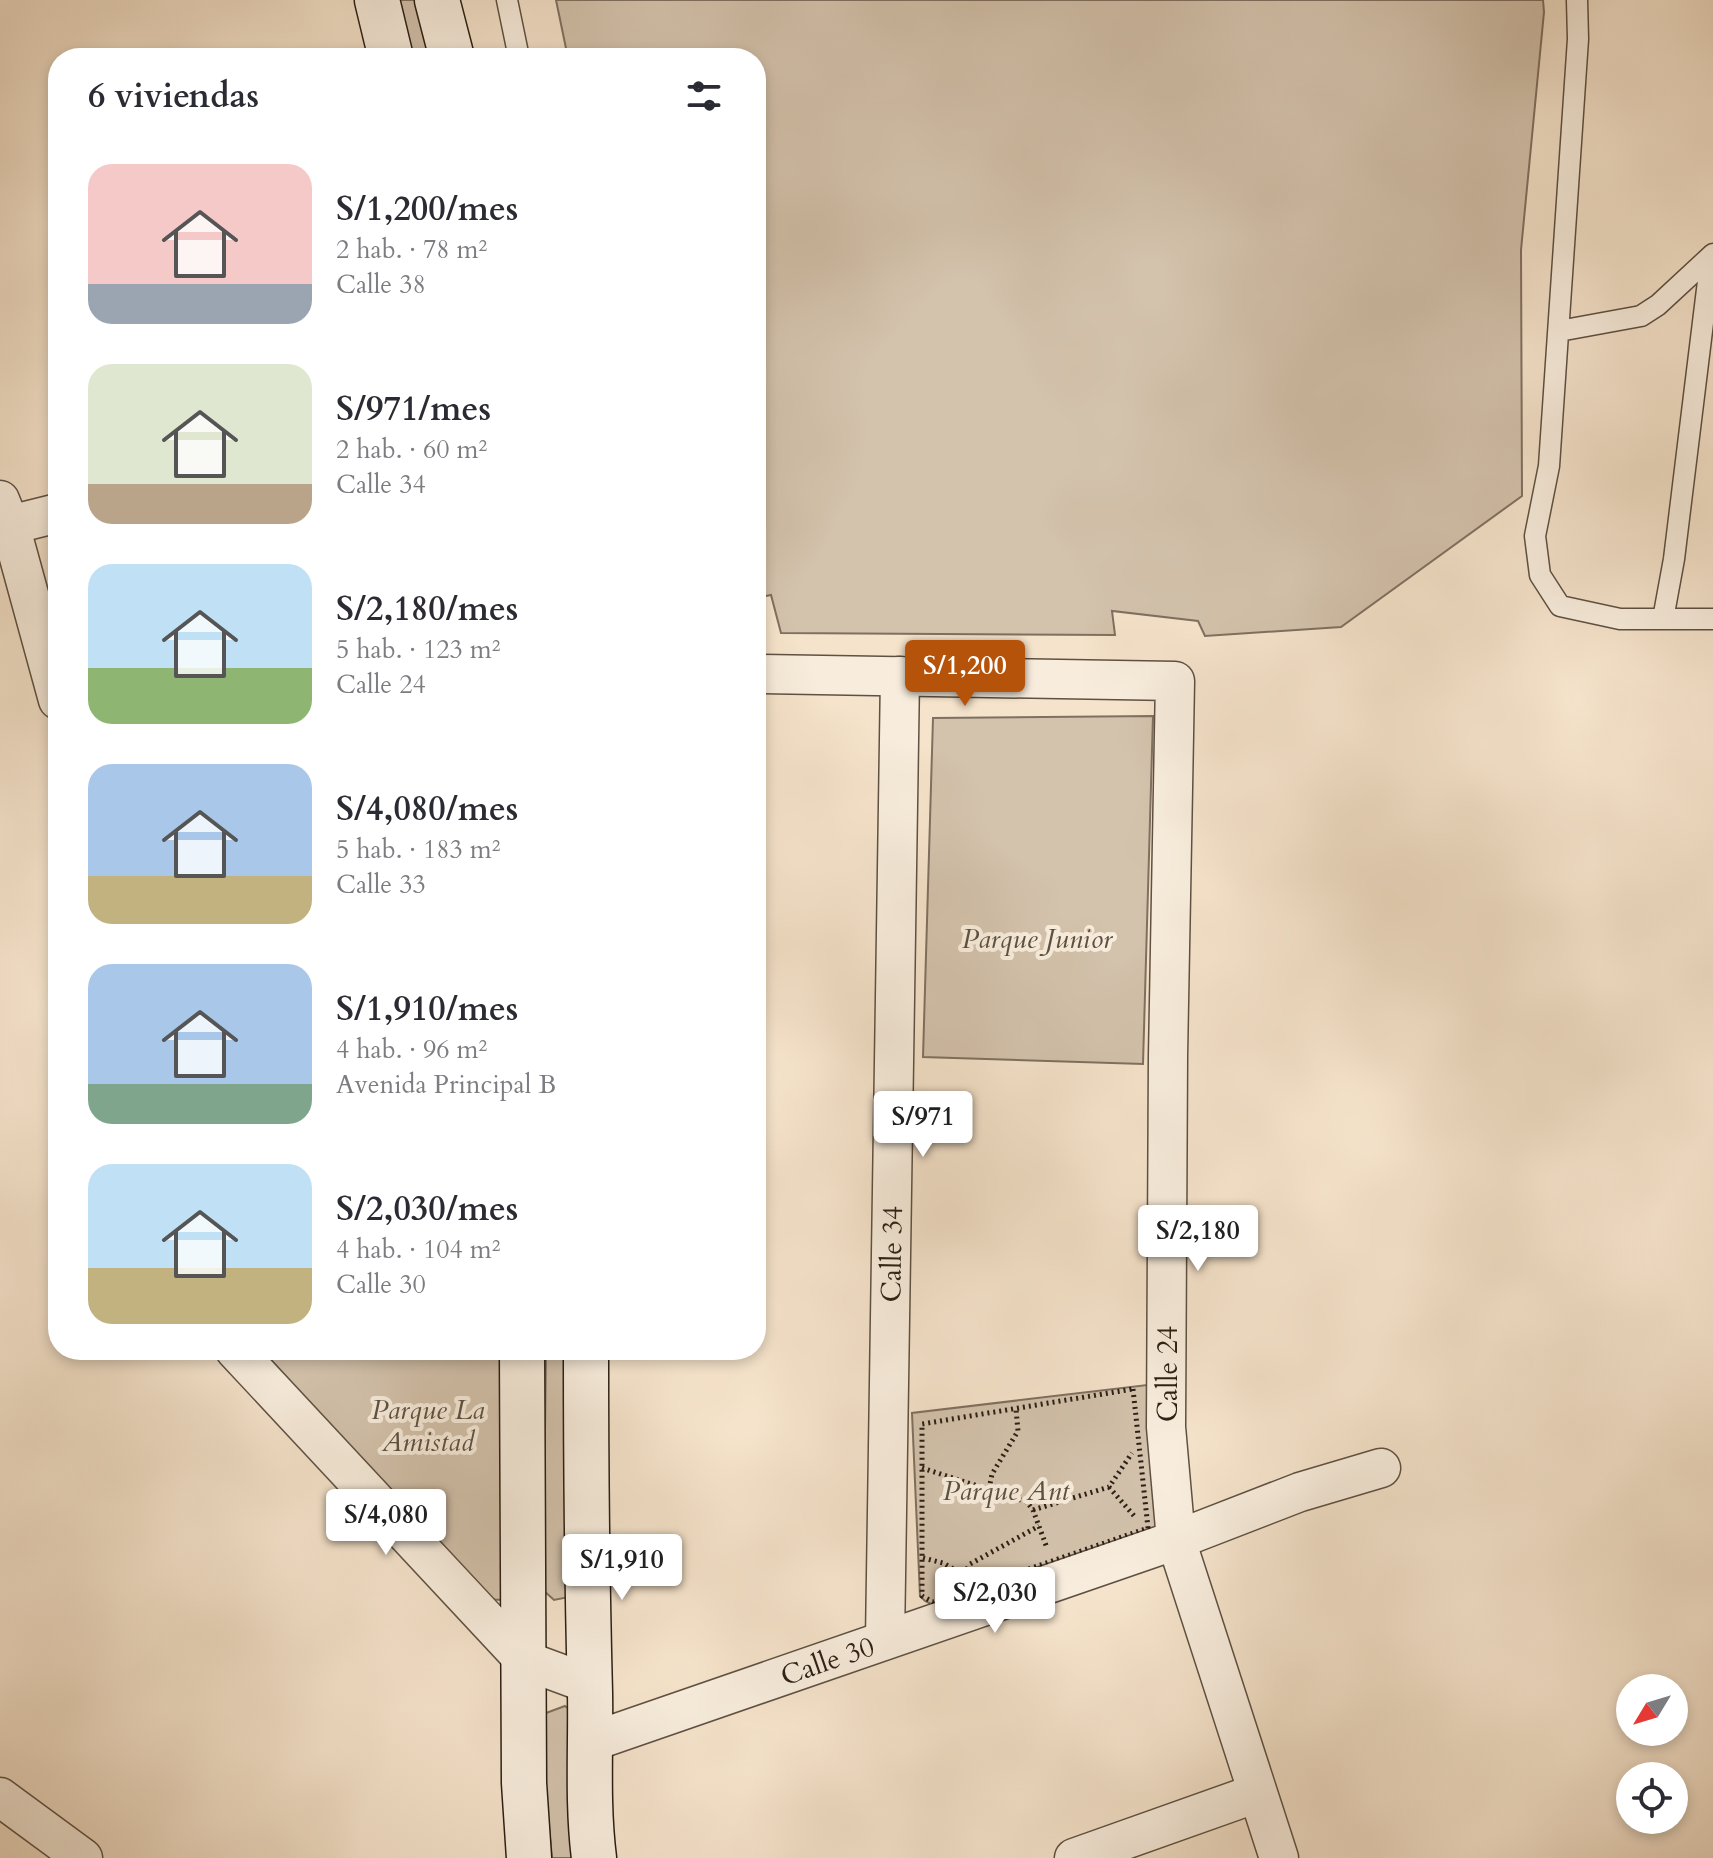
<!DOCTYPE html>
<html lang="es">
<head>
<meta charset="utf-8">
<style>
  :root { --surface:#fff; --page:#f7f7f7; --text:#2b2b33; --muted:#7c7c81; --accent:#b45309 }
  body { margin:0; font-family:Cardo,serif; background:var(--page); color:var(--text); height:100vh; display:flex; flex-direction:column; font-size:30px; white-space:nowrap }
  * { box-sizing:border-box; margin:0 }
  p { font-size:26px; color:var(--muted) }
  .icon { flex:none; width:44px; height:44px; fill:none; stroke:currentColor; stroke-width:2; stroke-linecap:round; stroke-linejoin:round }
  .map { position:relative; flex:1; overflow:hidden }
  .details { position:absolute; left:48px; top:48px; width:718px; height:1312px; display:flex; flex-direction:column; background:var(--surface); border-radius:32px; box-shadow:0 4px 12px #0003 }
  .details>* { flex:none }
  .needle { width:52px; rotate:232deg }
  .fabs { position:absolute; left:1616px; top:1674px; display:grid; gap:16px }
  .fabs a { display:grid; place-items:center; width:72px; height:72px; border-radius:50%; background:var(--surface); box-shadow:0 4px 12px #0003; font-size:40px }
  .price { position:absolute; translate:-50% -68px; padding:0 18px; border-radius:8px; background:#fff; color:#222; font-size:26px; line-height:52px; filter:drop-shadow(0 2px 4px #0008) }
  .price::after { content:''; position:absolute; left:50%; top:48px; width:24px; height:18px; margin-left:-12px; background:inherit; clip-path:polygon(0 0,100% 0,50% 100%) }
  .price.on { background:var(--accent); color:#fff }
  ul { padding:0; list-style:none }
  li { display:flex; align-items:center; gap:24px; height:200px; padding:0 40px }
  li span { display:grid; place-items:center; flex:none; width:224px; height:160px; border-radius:24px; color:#555 }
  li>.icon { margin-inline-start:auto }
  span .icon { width:96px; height:96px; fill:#fffc; stroke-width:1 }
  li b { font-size:34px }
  h2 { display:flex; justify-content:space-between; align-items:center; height:96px; padding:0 40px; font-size:34px }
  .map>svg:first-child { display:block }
  .green { fill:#d3c2ac; stroke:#7f7060; stroke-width:2 }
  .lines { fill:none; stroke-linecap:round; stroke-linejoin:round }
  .service-casing { stroke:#5e5042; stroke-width:23 }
  .minor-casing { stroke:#5e5042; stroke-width:41 }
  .secondary-casing { stroke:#2b1f15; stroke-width:47 }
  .path { stroke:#2b1f15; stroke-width:5; stroke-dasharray:2 4; stroke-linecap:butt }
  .service { stroke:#f8eddd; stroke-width:20 }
  .minor { stroke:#f8eddd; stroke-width:38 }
  .secondary { stroke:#f8eddd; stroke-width:44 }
  .labels { text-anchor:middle; stroke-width:8; stroke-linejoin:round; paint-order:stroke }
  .park-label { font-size:28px; font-style:italic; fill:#5d5042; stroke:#f8eddd }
  .street-label { font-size:28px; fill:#2b1f15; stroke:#f8eddd }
</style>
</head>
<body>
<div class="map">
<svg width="1713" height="1858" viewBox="0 0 1713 1858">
  <rect width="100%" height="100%" fill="#f5e3cb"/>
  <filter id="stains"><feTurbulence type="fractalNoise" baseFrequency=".0025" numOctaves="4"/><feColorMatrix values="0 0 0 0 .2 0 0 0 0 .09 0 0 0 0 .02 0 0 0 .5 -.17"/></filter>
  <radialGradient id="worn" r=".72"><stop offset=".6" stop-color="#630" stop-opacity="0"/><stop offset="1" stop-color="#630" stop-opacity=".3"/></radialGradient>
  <path class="green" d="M396 0H431L445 58H410Z
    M556 0H1543L1544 12 1521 250 1522 496 1341 627 1205 636 1198 621 1112 611 1115 635 781 633 771 595 756 598V58H568Z
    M1153 716 1143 1064 923 1057 933 718Z
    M262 1350H503V1600L483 1599Z
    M546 1350H580L569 1597 554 1600 543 1590Z
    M1147 1385 1170 1530 935 1606 925 1601 920 1596 912 1413Z
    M565 1706 575 1714 588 1858H552L543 1764 546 1713Z"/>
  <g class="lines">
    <g class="service-casing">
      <path id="service" d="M507 0 519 58
        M1577 0 1578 39 1549 466 1535 536 1540 575 1560 606 1620 619H1713
        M1559 331 1641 316 1658 305 1713 254
        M1663 619 1674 559 1711 257"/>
    </g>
    <g class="minor-casing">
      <g id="minor">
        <path d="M0 500 10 525 58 700"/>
        <path d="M10 525 58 513"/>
        <path d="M756 674 1175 681 1168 1056 1166 1427 1176 1540 1279 1858"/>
        <path d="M235 1350 524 1660 589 1684"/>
        <path id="s1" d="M885 1640 900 676"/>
        <path id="s2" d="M591 1742 1176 1540 1300 1492 1381 1468"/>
        <path d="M0 1797 83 1858"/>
        <path d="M1074 1858 1257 1793"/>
      </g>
    </g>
    <g class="secondary-casing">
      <path id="secondary" d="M377 0 391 58
        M437 0 452 58
        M522 1350 524 1783 529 1858
        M586 1350C586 1464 587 1579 590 1693 591 1748 587 1803 594 1858"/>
    </g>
    <path class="path" d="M1133 1389 1148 1528 933 1602 922 1596V1424Z
      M922 1468 1027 1502 1033 1510 1047 1548
      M1109 1487 1135 1517
      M989 1489 992 1474 1018 1431 1016 1409
      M1033 1510 1109 1487 1132 1453
      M923 1558 943 1563 965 1576
      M964 1574 970 1564 1039 1526"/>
    <use href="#service" class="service"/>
    <use href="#minor" class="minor"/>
    <use href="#secondary" class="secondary"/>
  </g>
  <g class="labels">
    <g class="park-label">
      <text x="1037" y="948">Parque Junior</text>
      <text x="428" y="1419">Parque La<tspan x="428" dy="32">Amistad</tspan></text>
      <text x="1006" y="1500">Parque Ant</text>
    </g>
    <g class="street-label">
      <text dy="10" stroke="none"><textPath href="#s1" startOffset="386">Calle 34</textPath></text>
      <text transform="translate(1167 1374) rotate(-90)" y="10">Calle 24</text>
      <text dy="10" stroke="none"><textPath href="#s2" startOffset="250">Calle 30</textPath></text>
    </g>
  </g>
  <rect width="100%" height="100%" filter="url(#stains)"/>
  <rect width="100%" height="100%" fill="url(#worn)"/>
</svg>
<div class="fabs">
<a><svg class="needle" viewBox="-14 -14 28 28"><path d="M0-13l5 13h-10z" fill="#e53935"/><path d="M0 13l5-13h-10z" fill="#7c7c81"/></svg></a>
<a><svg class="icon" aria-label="locate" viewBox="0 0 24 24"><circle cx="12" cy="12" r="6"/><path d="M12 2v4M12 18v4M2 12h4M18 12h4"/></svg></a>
</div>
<b class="price on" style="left:965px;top:708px">S/1,200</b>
<b class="price" style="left:923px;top:1159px">S/971</b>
<b class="price" style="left:1198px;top:1273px">S/2,180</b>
<b class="price" style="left:386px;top:1557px">S/4,080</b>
<b class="price" style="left:622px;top:1602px">S/1,910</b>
<b class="price" style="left:995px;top:1635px">S/2,030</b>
<section class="details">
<h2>6 viviendas<svg class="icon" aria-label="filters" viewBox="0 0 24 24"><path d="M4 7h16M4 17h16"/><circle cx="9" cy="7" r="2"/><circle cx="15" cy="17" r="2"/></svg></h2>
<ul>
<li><span style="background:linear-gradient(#f6c9c9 75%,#9aa5b1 0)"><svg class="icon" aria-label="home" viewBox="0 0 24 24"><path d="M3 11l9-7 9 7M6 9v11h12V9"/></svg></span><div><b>S/1,200/mes</b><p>2 hab. · 78 m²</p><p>Calle 38</p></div></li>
<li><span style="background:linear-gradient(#dfe7d0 75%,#b9a48a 0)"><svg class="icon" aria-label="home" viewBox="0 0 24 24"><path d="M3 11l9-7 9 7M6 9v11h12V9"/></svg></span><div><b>S/971/mes</b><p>2 hab. · 60 m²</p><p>Calle 34</p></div></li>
<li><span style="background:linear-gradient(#bfe0f5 65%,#8fb573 0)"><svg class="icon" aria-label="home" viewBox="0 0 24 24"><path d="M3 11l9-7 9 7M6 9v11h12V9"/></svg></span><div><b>S/2,180/mes</b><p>5 hab. · 123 m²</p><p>Calle 24</p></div></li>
<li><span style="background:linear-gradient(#a9c7e8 70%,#c2b280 0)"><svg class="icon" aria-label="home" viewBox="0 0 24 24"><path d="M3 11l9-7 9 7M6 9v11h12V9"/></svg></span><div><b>S/4,080/mes</b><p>5 hab. · 183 m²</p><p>Calle 33</p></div></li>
<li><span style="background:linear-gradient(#a9c7e8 75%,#7fa58c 0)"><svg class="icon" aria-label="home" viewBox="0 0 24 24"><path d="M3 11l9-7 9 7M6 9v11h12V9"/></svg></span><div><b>S/1,910/mes</b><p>4 hab. · 96 m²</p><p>Avenida Principal B</p></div></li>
<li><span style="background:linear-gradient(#bfe0f5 65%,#c2b280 0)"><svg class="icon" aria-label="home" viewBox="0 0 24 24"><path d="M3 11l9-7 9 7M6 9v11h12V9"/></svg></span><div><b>S/2,030/mes</b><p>4 hab. · 104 m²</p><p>Calle 30</p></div></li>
</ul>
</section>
</div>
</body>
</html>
